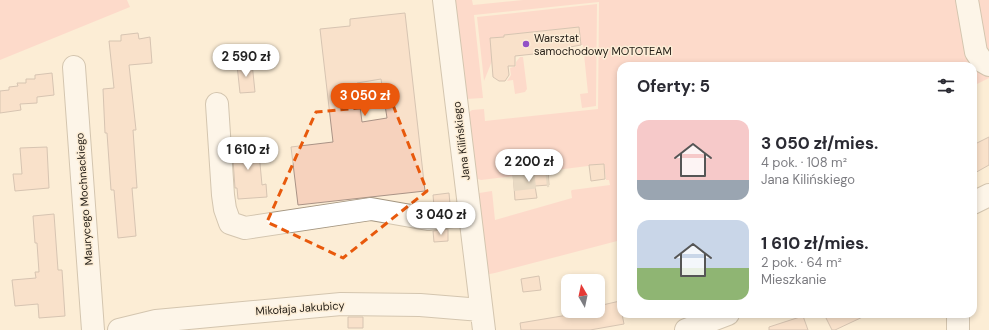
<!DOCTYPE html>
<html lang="pl">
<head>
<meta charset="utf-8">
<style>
  :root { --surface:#fff; --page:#f2f2f3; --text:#2b2b33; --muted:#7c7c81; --accent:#ea580c }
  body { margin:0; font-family:"DM Sans",sans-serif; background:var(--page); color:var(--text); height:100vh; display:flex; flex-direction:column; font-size:15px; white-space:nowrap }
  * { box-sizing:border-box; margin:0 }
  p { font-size:13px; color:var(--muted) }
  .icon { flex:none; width:22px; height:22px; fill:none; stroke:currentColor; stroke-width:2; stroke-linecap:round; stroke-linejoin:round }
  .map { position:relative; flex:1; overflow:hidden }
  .side { position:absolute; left:617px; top:62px; width:360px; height:256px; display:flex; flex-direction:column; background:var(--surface); border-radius:12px; box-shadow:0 2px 6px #0003 }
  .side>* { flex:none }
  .needle { width:26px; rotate:351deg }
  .tools { position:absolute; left:561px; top:274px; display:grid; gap:8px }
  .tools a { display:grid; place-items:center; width:44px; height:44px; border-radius:8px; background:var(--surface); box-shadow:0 2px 6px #0003; font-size:20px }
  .price { position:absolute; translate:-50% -34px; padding:0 9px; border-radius:14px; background:#fff; color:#222; font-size:13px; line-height:26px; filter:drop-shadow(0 1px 2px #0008) }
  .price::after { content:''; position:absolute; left:50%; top:24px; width:12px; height:9px; margin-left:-6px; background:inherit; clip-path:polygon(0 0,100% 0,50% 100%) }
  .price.selected { background:var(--accent); color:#fff }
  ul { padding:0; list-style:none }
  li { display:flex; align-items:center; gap:12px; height:100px; padding:0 20px }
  li span { display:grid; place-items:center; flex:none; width:112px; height:80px; border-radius:12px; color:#555 }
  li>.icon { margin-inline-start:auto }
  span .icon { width:48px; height:48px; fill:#fffc; stroke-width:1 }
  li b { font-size:17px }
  h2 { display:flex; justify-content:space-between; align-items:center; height:48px; padding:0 20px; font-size:17px }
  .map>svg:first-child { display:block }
  .green { fill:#ffc4bd }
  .building { fill:#f6d2bd; stroke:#aa9386; fill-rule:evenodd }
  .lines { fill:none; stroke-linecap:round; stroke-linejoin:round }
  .minor-tunnel { stroke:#d2c4b0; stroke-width:22; stroke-dasharray:22 11; stroke-linecap:butt }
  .minor-casing { stroke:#a49681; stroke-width:24 }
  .minor { stroke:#fff; stroke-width:22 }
  .marked { fill:none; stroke:#e8590c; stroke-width:3; stroke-dasharray:8 5; stroke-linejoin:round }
  .poi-dot { fill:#9251c7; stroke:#fcedd6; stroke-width:1.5 }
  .labels { text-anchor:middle; stroke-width:3; stroke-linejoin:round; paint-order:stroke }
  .poi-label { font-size:11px; fill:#28221a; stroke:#fcedd6; text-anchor:start }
  .street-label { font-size:11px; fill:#28221a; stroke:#fcedd6 }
</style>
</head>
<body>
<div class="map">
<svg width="989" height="330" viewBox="0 0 989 330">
  <rect width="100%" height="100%" fill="#fcedd6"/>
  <path class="green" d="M0 0H127L130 7 0 60Z
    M450 0H472L473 5 523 0H989V78L973 86V66H621V240L495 273 484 275 479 193 492 191 495 220 572 198 571 191 572 190 610 185 609 180H606L604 164 548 171 547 169 513 173V176L481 180 475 178 468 113 472 110 484 109 485 121 598 109 599 2 474 15 483 98 466 99Z
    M597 4 596 106 582 108 580 94 588 93 583 45H581L579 27 504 35V37L490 38 492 61 484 81 477 17Z
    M520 57H523L527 89 525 92 515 94 513 80 507 81 511 75 510 68 516 66V62Z"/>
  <path class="building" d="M405 13 425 191 298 205 291 147 333 142 320 29 350 26V19ZM381 79 387 118 362 122 357 83Z
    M579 27 581 45 570 47 571 50 515 56V66H508L509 75 505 81H499L493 77 490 38 504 37V35Z
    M138 33 139 39 150 37 152 63 129 65 136 130H133L137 188H132L136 236 118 238 114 190H111L107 133H105L103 89 114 88 109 41H121V35Z
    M252 63 255 92 240 93 237 65Z
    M52 73 54 95 37 97V103L20 104 21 110 0 113V91L9 90V87L18 86 17 83H26V79H35V75Z
    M989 137V165L973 174V145Z
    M258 142 262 185 266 184 267 197 238 199 237 188H235L232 145Z
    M47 147 49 188 15 191 13 174H22L20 148Z
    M604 164 605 179 591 181 589 165Z
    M548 169 549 185 535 186 537 198 515 200 513 173Z
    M449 193 450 204 434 206 433 195Z
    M54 214 58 270H62L65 316 39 318 38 304 15 306 12 280 36 278 35 272H39L37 243H35L33 216Z
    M448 229V241L434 242 433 231Z
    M539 276 541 290 523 292 521 279Z
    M620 301 621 314H622L624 324 590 330H521L520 323 580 313V311H598V306Z
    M824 314H869L835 330H832Z
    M803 316 808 330H769V327Z
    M348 317H363V328H348Z"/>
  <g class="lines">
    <path class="minor-tunnel" d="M513 180 548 176"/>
    <g class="minor-casing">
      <path id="minor" d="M444 0 484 330
        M967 0 976 52 982 61 989 65
        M74 67 93 330
        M217 104 223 195 225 209 230 223 245 228 371 209 428 219 469 214
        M973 203 989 195
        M119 330 156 321 341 304 420 305 481 310
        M686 330 728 314
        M958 330V314"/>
    </g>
    <use href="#minor" class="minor"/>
  </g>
  <path d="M0 0H989V330H0ZM393 105 427 191 343 258 267 222 316 112Z" fill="#fcedd6" fill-opacity=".55" fill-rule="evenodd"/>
  <path class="marked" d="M393 105 427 191 343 258 267 222 316 112Z"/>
  <circle class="poi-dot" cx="526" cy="44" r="4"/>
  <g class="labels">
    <g class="poi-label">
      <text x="534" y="42">Warsztat<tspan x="534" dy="13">samochodowy MOTOTEAM</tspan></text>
    </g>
    <g class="street-label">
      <text transform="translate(461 141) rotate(-97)" y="4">Jana Kilińskiego</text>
      <text transform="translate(84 199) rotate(-94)" y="4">Maurycego Mochnackiego</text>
      <text transform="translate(300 308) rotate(-4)" y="4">Mikołaja Jakubicy</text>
    </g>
  </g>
</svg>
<div class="tools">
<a><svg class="needle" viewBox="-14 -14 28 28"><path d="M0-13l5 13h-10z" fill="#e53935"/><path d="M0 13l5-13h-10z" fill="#7c7c81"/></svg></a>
</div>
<b class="price" style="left:246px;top:78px">2 590 zł</b>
<b class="price selected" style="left:365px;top:117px">3 050 zł</b>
<b class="price" style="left:248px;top:171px">1 610 zł</b>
<b class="price" style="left:529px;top:183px">2 200 zł</b>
<b class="price" style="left:441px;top:236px">3 040 zł</b>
<section class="side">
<h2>Oferty: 5<svg class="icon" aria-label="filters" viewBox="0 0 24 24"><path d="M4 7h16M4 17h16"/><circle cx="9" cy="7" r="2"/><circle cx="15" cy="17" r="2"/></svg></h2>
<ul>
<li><span style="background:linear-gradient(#f6c9c9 75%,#9aa5b1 0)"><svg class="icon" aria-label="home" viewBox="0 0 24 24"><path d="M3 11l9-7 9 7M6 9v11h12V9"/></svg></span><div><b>3 050 zł/mies.</b><p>4 pok. · 108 m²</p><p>Jana Kilińskiego</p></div></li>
<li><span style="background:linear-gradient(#c9d6e8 60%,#8fb573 0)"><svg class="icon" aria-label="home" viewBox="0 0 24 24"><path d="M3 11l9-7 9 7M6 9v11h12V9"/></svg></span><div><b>1 610 zł/mies.</b><p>2 pok. · 64 m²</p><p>Mieszkanie</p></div></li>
</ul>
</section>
</div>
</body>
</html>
